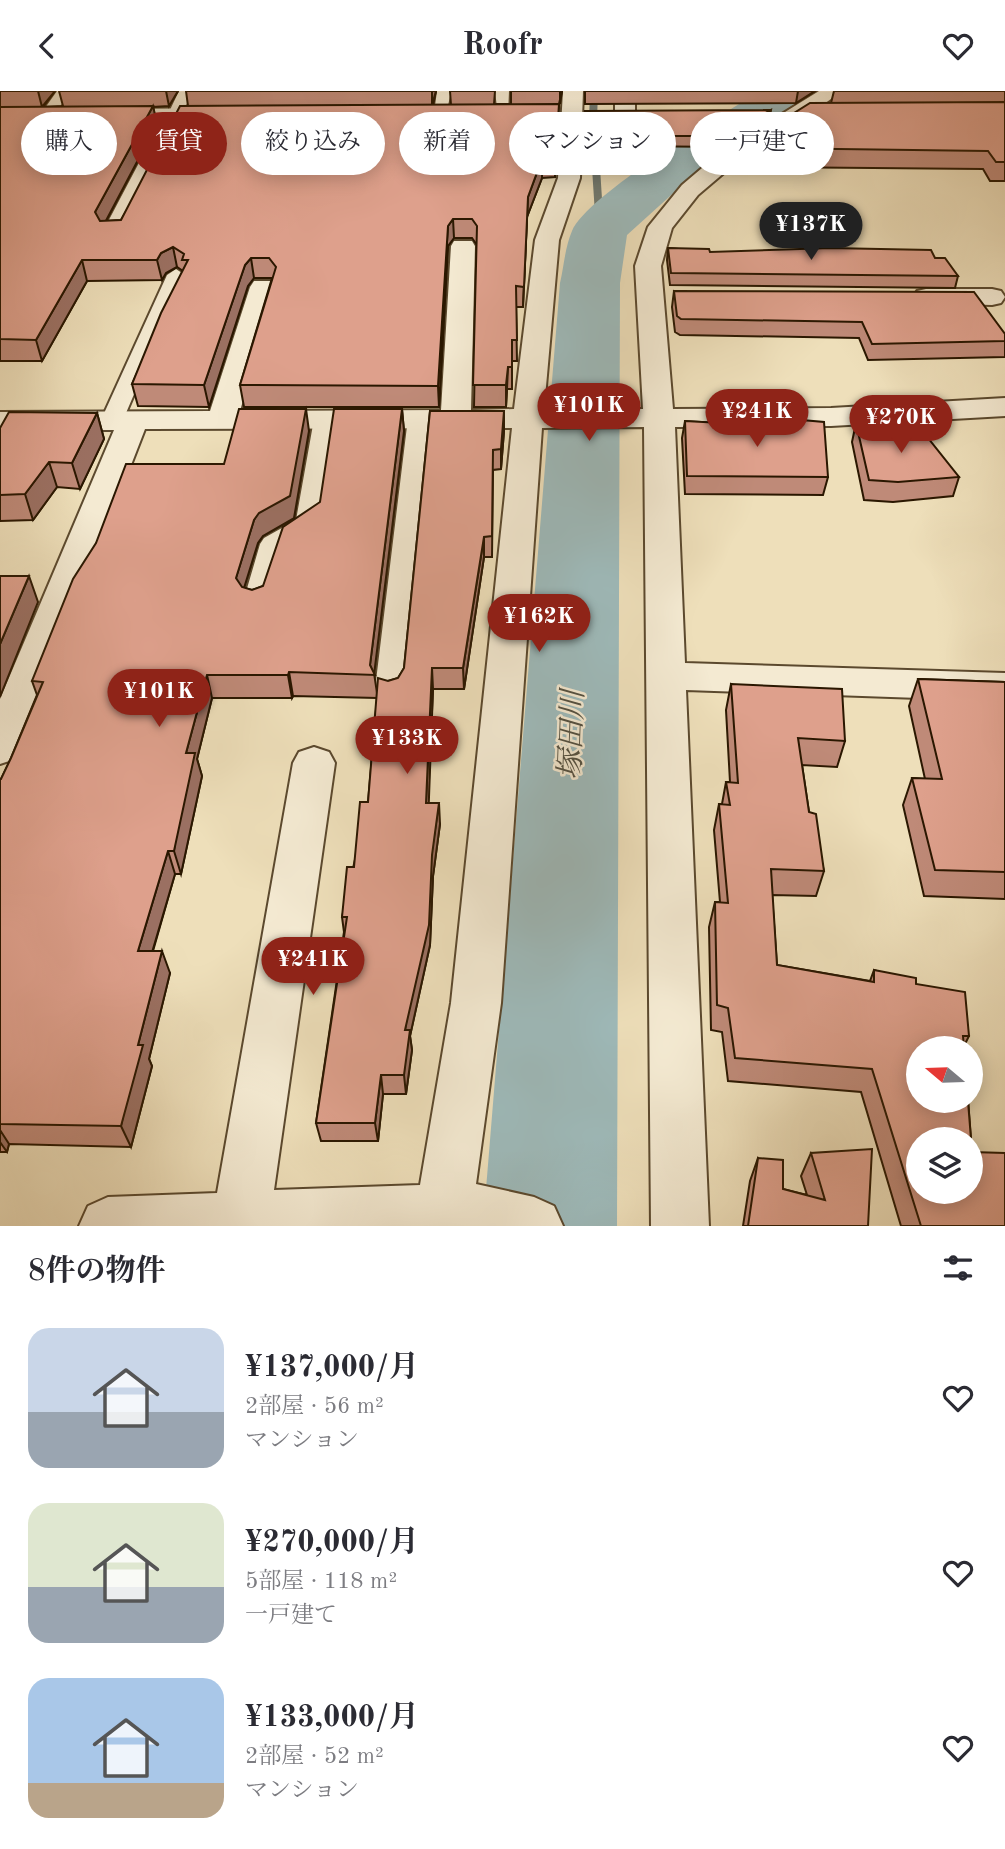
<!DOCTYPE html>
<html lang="ja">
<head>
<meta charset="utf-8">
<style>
  :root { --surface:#fff; --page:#f7f7f7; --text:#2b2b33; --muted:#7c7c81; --accent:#8f2418 }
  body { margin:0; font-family:"Old Standard TT","Noto Serif JP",serif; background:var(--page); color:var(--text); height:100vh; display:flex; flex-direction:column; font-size:26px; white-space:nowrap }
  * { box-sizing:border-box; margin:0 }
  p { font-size:23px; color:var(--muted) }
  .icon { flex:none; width:38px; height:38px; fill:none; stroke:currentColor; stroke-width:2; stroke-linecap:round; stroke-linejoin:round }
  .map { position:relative; height:1135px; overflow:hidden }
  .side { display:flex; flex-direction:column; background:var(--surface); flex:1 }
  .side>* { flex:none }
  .top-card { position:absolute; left:21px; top:21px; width:964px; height:63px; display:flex; gap:14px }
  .needle { width:46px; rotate:289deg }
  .tools { position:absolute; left:906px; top:945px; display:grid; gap:14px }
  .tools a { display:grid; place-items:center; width:77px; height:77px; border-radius:50%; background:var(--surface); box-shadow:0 4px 18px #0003; font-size:35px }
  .price { position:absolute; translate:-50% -60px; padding:0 16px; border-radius:24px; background:var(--accent); color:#fff; font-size:23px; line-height:46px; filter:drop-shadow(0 2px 4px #0008) }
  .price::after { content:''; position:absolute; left:50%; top:42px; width:21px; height:16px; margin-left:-10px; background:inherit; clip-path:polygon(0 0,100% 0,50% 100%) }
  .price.on { background:#222; color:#fff }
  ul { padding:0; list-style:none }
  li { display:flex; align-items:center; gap:21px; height:175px; padding:0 28px }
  li span { display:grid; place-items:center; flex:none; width:196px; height:140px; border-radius:21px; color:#555 }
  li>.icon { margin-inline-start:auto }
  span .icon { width:84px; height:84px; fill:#fffc; stroke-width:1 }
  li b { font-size:30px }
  h2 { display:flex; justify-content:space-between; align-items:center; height:84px; padding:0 28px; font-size:30px }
  .chip { padding:0 24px; border-radius:32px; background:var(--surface); box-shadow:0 4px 18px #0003; font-size:24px; line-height:63px }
  .chip.on { background:var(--accent); color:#fff }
  header { display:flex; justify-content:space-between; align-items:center; height:91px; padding:0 28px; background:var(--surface); font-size:32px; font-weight:700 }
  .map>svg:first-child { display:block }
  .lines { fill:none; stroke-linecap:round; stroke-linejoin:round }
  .stream { fill:#707970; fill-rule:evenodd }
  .river { fill:#9ebaba; fill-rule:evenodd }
  .lane-casing { stroke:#5b492e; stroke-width:4 }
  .street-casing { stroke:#5b492e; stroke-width:4 }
  .lane { fill:#f4ead2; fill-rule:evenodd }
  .street { fill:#f4ead2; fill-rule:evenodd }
  .wall { fill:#bf8a78; stroke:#2a1700; stroke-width:2 }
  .shaded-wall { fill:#9b7062; stroke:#2a1700; stroke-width:2 }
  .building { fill:#dea08c; stroke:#2a1700; stroke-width:2; fill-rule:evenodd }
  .labels { text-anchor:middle; stroke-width:5; stroke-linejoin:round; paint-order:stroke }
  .water-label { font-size:30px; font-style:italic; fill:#535041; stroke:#f4ead2 }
</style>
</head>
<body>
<header><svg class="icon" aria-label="back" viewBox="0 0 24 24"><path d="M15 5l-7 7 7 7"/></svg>Roofr<svg class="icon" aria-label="heart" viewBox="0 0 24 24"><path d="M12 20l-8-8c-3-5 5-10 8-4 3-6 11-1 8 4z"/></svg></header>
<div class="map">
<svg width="1005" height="1135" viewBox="0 0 1005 1135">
  <rect width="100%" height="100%" fill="#eedfba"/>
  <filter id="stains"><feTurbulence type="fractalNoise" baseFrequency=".00286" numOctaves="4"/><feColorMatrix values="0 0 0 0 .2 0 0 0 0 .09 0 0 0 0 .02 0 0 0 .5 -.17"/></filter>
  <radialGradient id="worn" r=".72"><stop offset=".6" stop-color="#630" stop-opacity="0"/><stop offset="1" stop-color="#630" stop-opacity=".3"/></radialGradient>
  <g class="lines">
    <path class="stream" d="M590 0H598L597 30 604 139 600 142 596 139 589 30Z"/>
    <path class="river" d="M760 0H814L807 10 679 97 627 144 620 192 617 1135H483L560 192C564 175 565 156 572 140 587 104 722 24 760 0Z"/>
    <g class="lane-casing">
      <path id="lane" d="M57 0H71L52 27H42L40 24Z
        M179 0H193L182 23 175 27 168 23Z
        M437 0H451L446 25 441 26 434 22Z
        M495 0H509L508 25H498Z
        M176 178 185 184 123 329 120 334H104L101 329 167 184Z
        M419 320 430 327 403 598 399 605 389 608 379 605 375 598 408 327Z
        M325 321 336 328 320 433 284 457 265 517 256 520 247 517 243 511 260 453 264 447 296 429 314 328Z"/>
    </g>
    <g class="street-casing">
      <path id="street" d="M563 0H583L580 87 559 149 544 318H643L635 175 648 136 682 94 722 60 819 0H842L784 42 738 70 698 104 672 137 661 175 673 318 831 317 1005 307V325L831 335 675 336 685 572 1005 582V610L686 599 709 1135H651L644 336 542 337 501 912 476 1093 534 1106 554 1115 563 1135H79L88 1115 108 1106 217 1102 293 672 299 661 314 656 329 661 335 672 274 1099 420 1094 451 912 512 337 145 338 21 657 15 668 0 673V608L114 339H0V321L210 320 250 196 254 190H272L276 196 240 320 441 319 451 155 454 150H472L475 155 471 319 514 318 535 149 558 87Z
        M615 0H635V21L632 25 625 27 615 21Z
        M229 17 239 23 236 27 182 29 126 142 123 147H105L102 142 161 30 0 31V19Z
        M926 198H992L1001 200 1005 206 1001 212 992 214 917 212 913 206 917 200Z"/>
    </g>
    <use href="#lane" class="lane"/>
    <use href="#street" class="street"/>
  </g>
  <path class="wall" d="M0 0H55L43 16 63 15 59 0H178L169 15 153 16 157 33 106 130 121 129 188 15 186 0H436L433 14H451L450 0H495L494 13H511V0H562L559 13 557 61H554L555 67V86L542 87 527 126 523 216H516L517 270H512V298H507L506 316H474L477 154 472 147H454L448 155 439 316H244L240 294 272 187H254L248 195 209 316 138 315 132 293 183 180 177 176 166 182 162 189 87 190 42 270H0Z
    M585 0H815L796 12 585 13Z
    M834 0H1005V90H990L983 78 754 76 757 57 765 51 767 39 831 12Z
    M585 20 769 30 723 56 628 55 627 67 583 63Z
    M668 157 710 161 935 167 958 185 955 197 670 194 667 169Z
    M674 200 1005 250V266L868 269 859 247 680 244 675 241 672 216Z
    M402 318 404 340 374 582 377 602 388 590 398 587 404 577 430 320 504 340 501 378 493 379 492 466H484L464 598H433L428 712 440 733 433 785 430 854 410 945 412 959 406 1003H383L378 1050H321L316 1032 344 841 342 826 368 711 377 607 293 605 292 607H212L197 668 202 685 181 783H175L153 860 170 882 149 968 152 975 131 1056 9 1053 7 1061H0V688H1L11 667 37 604 32 590 224 373 309 340 294 427 263 445 258 452 244 497 252 499 263 495 320 411Z
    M97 322 104 348 80 398 57 396 33 429 0 430V337Z
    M756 325 828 386 823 404 685 403 682 347 685 330 754 334Z
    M856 332 959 386 953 405 893 411 864 409 852 351Z
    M918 588 1005 591V808L924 805 903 714 912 687 925 688 909 615Z
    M731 593 845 650 837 676 802 674 809 721 824 780 816 805 772 804 777 874 870 890 874 879 916 893 969 945 964 955 972 1061 1005 1135H901L861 1001 728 990 722 941 711 939 709 836 715 811H720L714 739 719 713H722L726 691H730L726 619Z
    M811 1062 868 1135H743L750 1090 758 1067 783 1098 807 1104 801 1085Z"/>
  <path class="shaded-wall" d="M38 0H55L42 16Z
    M166 0H178L169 15Z
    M432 0H436L432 14Z
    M560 0H562L560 13Z
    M798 0H815L796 12Z
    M153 15 157 33 100 141 95 121Z
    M771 19 769 30 723 56 724 45Z
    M542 68V87L527 126 523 216 528 106Z
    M453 128 454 147 448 155 439 316 438 295 448 135Z
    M173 156 177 176 166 182 162 189 157 169 161 162Z
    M251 167 254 187 248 195 209 316 204 294 245 174Z
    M82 169 87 190 42 270 36 249Z
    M508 276 507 298 506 316V294Z
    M306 318 309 340 294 427 263 445 258 452 240 510 236 487 254 429Z
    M402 318 404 340 374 584 370 574Z
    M504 320V340L501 378V358Z
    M97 322 104 348 80 398 72 372Z
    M49 371 57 396 33 429 25 403Z
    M484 446V466L464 598 463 577Z
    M29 485 38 511 0 606V553Z
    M432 577 433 598 428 733 426 712Z
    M289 581 293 605 292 607 288 584Z
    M207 584 212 607 197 668 202 685 181 783 174 760 186 662Z
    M439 712 440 733 433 785 430 854 410 945 412 959 406 1003 404 984 405 939Z
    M168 760 175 783 146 882 138 860Z
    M162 860 170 882 149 968 152 975 131 1056 121 1035 138 954Z
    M381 984 383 1003 378 1050 375 1032Z
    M0 1039 9 1053 7 1061 0 1051Z"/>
  <path class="building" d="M1005 11V71H996L988 60 757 57 782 39H767L810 12Z
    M559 13 557 43H550L555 67 542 68 528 106 524 196 516 195 517 249H512V276H508L506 294H473L477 135 472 128H453L448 135 438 295 240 294 276 176 269 167H251L245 174 204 294 132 293 161 222 188 169H182L184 163 173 156 161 162 157 169H82L36 249 0 248V16L153 15 95 121 100 130 121 129 180 15Z
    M771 19 724 45H629L627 56 584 52 585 20Z
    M668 157 709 158 710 161 830 157 931 159 935 167H945L958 185 671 182Z
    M674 200 974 201 1005 243V250L872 253 862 231 681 228 677 225Z
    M239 318H306L290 405 259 422 254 429 236 487 242 496 252 499 263 495 283 436 320 411 334 318H402L370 574 375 584 289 581 288 584H207L186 662H195L174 760H168L138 860H162L138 954H143L121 1035 0 1033V688H1L11 667 43 591 32 590 73 488 96 452 126 373H224Z
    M430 320H504L501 358 493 359 492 445 484 446 463 577H432L426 712H439L432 764 429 834 405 939H410L404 984H381L375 1032H316L347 826H342L347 776H354L360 711H368L378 587 388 590 398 587 404 577Z
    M9 321 97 322 72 372 49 371 25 403 0 404V337Z
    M756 325 824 331 828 386 687 385 685 330 757 334Z
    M856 332 920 337 959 386 898 391 869 389Z
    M0 485H29L0 553Z
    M918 588 1005 591V781L935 779 912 687 942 688Z
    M731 593 842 598 845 650 798 647 809 721 816 723 824 780 771 778 777 874 874 891V879L916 887V893L965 901 969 945H963L964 957H919V1010H968L972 1061 1005 1062V1135H921L872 978 735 967 728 917 717 914 715 811 728 812 719 713 730 714 726 691 738 692ZM919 1048H971V1101H919Z
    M872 1058 868 1135H748L758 1067 783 1069V1098L825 1109 811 1062Z"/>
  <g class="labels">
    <g class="water-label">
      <text transform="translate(571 644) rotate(-88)" y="10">塚田川</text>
    </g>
  </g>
  <rect width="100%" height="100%" filter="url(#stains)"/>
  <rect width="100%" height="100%" fill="url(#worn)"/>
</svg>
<div class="tools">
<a><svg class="needle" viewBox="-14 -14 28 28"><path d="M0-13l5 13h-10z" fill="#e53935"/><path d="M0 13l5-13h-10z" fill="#7c7c81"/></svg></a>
<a><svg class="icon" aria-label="layers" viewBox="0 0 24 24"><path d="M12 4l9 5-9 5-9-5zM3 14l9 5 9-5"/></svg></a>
</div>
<b class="price on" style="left:811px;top:171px">¥137K</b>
<b class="price" style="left:589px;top:352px">¥101K</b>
<b class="price" style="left:757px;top:358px">¥241K</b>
<b class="price" style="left:901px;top:364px">¥270K</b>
<b class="price" style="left:539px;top:563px">¥162K</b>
<b class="price" style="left:159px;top:638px">¥101K</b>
<b class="price" style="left:407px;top:685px">¥133K</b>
<b class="price" style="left:313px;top:906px">¥241K</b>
<div class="top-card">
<a class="chip">購入</a>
<a class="chip on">賃貸</a>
<a class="chip">絞り込み</a>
<a class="chip">新着</a>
<a class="chip">マンション</a>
<a class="chip">一戸建て</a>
</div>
</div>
<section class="side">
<h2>8件の物件<svg class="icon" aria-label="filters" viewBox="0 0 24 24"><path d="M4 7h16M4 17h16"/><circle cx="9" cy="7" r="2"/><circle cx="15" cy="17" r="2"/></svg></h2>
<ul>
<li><span style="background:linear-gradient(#c9d6e8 60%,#9aa5b1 0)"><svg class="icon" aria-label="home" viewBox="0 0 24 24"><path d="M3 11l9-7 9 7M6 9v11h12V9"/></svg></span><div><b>¥137,000/月</b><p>2部屋 · 56 m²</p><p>マンション</p></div><svg class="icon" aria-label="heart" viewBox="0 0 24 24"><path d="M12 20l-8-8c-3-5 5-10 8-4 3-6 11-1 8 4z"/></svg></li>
<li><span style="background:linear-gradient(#dfe7d0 60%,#9aa5b1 0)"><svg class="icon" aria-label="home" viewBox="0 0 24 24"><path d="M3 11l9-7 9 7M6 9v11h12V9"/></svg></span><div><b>¥270,000/月</b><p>5部屋 · 118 m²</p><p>一戸建て</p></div><svg class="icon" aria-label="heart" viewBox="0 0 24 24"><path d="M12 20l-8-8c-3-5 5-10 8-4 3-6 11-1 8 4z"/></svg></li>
<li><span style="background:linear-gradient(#a9c7e8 75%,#b9a48a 0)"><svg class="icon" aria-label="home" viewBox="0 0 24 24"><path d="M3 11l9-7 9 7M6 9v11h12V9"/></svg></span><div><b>¥133,000/月</b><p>2部屋 · 52 m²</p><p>マンション</p></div><svg class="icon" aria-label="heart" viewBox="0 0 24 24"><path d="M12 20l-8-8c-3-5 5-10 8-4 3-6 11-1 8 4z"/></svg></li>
</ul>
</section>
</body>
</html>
